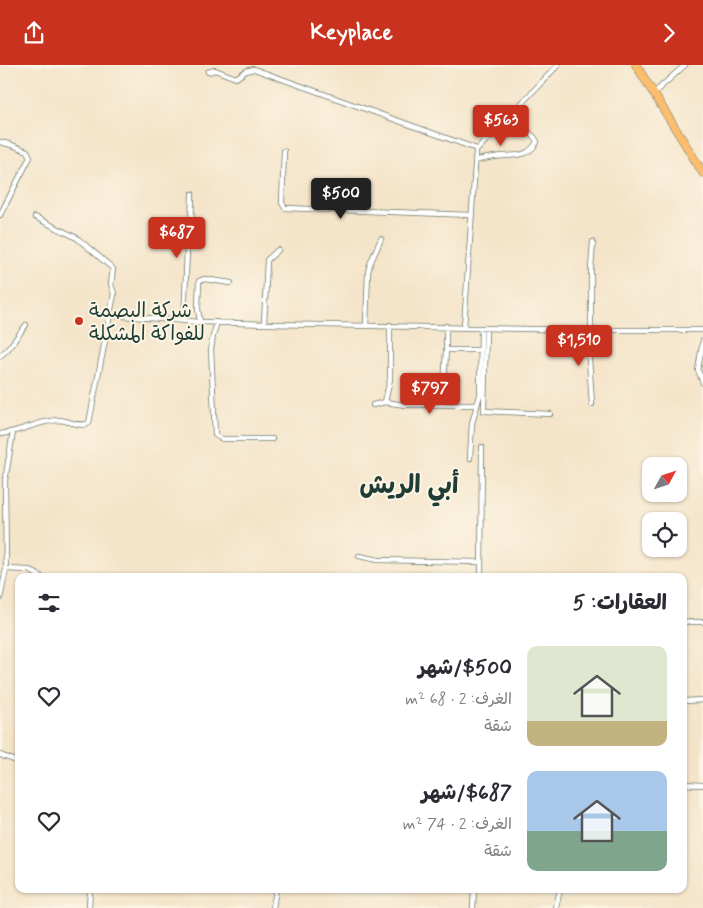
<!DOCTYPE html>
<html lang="ar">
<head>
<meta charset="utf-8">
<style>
  :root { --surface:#fff; --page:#f7f7f7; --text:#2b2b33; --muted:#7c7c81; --accent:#c8321e }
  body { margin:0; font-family:Mynerve,"Playpen Sans Arabic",sans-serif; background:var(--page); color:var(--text); direction:rtl; height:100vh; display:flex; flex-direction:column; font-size:19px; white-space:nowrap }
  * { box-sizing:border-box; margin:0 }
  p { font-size:16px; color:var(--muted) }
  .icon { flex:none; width:28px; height:28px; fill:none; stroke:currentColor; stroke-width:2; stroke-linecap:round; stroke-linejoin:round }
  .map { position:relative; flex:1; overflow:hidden; direction:ltr }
  .panel { position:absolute; left:15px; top:508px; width:672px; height:320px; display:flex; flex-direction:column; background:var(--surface); border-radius:10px; box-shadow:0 1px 4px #0004; direction:rtl }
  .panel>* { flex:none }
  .needle { width:32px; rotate:50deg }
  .buttons { position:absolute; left:642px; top:392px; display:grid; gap:10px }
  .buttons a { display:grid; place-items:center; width:45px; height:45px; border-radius:10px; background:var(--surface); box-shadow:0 1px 4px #0004; font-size:25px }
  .price { position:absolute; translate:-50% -42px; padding:0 11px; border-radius:5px; background:var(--accent); color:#fff; font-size:16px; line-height:32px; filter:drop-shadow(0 1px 2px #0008) }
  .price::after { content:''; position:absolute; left:50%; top:30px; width:15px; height:11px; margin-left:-8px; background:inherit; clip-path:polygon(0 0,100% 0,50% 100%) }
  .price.selected { background:#222; color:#fff }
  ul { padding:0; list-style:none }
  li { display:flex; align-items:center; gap:15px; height:125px; padding:0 20px }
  li span { display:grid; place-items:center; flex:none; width:140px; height:100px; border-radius:10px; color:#555 }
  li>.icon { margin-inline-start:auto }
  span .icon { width:60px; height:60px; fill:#fffc; stroke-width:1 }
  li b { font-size:21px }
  h2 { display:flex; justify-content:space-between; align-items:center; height:60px; padding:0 20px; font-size:21px }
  header { display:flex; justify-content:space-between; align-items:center; height:65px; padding:0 20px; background:var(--accent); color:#fff; font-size:22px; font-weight:700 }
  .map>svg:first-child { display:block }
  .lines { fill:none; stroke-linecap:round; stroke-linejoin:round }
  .minor-casing { stroke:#6a7768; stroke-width:6 }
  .primary-casing { stroke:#6a7768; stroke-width:9 }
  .minor { stroke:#fff; stroke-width:4.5 }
  .primary { stroke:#fcbd6e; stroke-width:8 }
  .poi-dot { fill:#c8321e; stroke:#fcf5e5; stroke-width:2 }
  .labels { text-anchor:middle; stroke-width:4; stroke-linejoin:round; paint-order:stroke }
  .poi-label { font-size:20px; fill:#1f3d34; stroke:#fcf5e5; text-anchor:start }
  .district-label { font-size:25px; font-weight:bold; fill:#1f3d34; stroke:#fcf5e5 }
</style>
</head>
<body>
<header><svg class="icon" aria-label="forward" viewBox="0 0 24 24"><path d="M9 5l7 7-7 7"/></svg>Keyplace<svg class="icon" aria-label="share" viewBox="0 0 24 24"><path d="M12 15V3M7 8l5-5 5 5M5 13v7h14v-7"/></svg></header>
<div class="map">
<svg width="703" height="843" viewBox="0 0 703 843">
  <rect width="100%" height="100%" fill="#fcf5e5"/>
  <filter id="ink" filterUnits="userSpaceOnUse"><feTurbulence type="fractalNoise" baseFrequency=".02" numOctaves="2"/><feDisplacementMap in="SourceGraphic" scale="10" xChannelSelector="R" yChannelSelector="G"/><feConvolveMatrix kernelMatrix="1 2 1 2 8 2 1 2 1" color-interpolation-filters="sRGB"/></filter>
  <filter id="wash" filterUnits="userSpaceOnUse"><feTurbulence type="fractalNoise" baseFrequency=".0096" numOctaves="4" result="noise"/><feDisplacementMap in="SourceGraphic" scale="20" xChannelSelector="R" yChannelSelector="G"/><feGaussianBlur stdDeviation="1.12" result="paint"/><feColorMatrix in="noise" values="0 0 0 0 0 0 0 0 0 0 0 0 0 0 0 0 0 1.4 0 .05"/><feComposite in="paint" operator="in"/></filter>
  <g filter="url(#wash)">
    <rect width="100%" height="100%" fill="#f4e4c9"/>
  </g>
  <g filter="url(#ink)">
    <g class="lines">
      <g class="minor-casing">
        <path id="minor" d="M208 7 215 5 236 13 246 6 254 4 477 84
          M654 28 685 0
          M0 77 12 80 27 86 30 92 0 150
          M284 86 282 138 285 143 471 150
          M475 96C484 93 493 92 503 91 518 90 528 92 537 77L535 73 520 59 512 47
          M110 250 200 257 269 259 587 265H703
          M184 256 187 185 191 167 192 129
          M200 257 198 244 199 216 204 214 231 218
          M217 257 213 271 211 284 215 370 222 374H272
          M264 259 267 195 278 185
          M366 261 368 207 370 199 381 174
          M446 261V285H481
          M464 262 476 86 558 0
          M486 263 484 346 550 349
          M587 265 592 339
          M591 265V204L593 177
          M703 275 698 305 703 318
          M0 291 8 284 26 260
          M385 337 405 340H476
          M373 340 385 337 390 314V260
          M443 340 446 285
          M0 369C20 367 38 356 58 355 68 355 80 363 89 358L114 229 111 219 113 204 110 201 77 173 35 152
          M470 393 472 358 480 330 481 263
          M359 491 378 495 481 497
          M6 504 29 505 40 511
          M481 511 482 382
          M0 534 6 504 5 416 13 367
          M684 557H703
          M685 636 703 635
          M0 690 19 697
          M684 719 703 720
          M89 843 90 824
          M273 843 276 824
          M473 843 474 824
          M556 843 560 824"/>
      </g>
      <g class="primary-casing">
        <path id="primary" d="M636 0 703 108"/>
      </g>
      <use href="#minor" class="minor"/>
      <use href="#primary" class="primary"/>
    </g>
  </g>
  <circle class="poi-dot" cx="79" cy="256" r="5"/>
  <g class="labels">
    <g class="poi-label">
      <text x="89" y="252">شركة البصمة<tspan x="89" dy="23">للفواكة المشكلة</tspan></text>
    </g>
    <g class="district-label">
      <text x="409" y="428">أبي الريش</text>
    </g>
  </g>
</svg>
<div class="buttons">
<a><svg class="needle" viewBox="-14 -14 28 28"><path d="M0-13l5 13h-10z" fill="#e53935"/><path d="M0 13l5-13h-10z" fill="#7c7c81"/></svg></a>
<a><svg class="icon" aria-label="locate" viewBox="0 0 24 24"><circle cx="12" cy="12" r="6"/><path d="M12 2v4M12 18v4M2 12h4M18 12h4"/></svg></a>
</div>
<b class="price" style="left:501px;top:82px">$563</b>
<b class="price selected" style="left:341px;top:155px">$500</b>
<b class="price" style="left:177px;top:194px">$687</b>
<b class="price" style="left:579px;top:302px">$1,510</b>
<b class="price" style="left:430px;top:350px">$797</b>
<section class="panel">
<h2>العقارات: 5<svg class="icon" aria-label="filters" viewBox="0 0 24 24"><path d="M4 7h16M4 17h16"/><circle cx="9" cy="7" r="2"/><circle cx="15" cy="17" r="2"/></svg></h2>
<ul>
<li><span style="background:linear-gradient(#dfe7d0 75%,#c2b280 0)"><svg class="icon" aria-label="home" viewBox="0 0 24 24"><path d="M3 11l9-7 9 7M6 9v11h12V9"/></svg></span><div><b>$500/شهر</b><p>الغرف: 2 · 68 m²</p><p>شقة</p></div><svg class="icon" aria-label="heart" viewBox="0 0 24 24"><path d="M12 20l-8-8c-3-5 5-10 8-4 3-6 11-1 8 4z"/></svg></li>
<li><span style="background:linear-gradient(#a9c7e8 60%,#7fa58c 0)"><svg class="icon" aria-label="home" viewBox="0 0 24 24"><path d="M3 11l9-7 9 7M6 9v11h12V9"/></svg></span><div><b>$687/شهر</b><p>الغرف: 2 · 74 m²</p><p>شقة</p></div><svg class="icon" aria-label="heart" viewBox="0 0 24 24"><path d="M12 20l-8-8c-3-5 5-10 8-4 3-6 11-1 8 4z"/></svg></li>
</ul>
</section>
</div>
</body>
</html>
